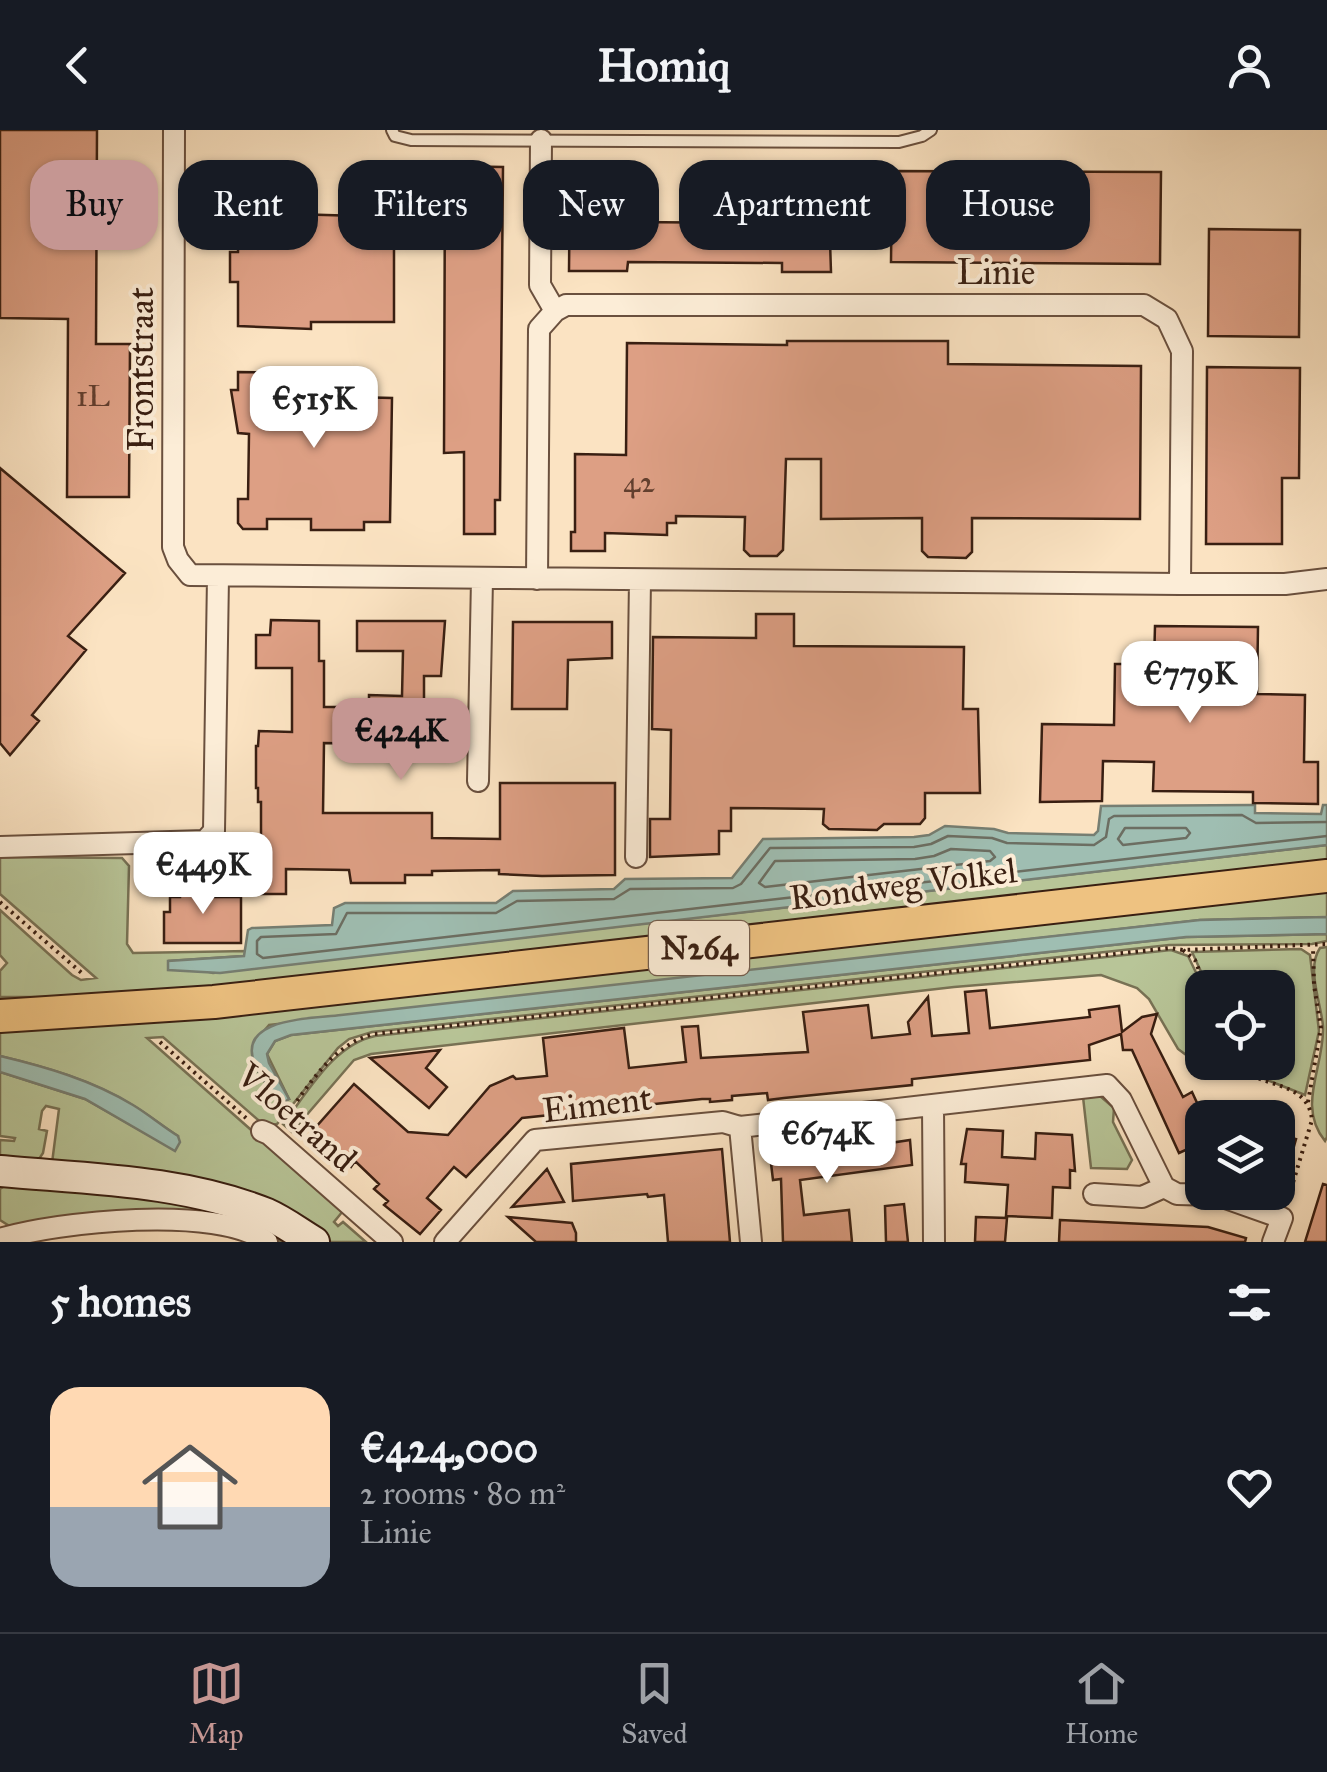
<!DOCTYPE html>
<html lang="en">
<head>
<meta charset="utf-8">
<style>
  :root { --surface:#171b24; --page:#242831; --text:#f1f3f6; --muted:#9ea1a6; --line:#363941; --accent:#c59692 }
  body { margin:0; font-family:"IM FELL Great Primer",serif; background:var(--page); color:var(--text); height:100vh; display:flex; flex-direction:column; font-size:38px; white-space:nowrap }
  * { box-sizing:border-box; margin:0 }
  p { font-size:32px; color:var(--muted) }
  .icon { flex:none; width:55px; height:55px; fill:none; stroke:currentColor; stroke-width:2; stroke-linecap:round; stroke-linejoin:round }
  .map { position:relative; height:1112px; overflow:hidden }
  .panel { display:flex; flex-direction:column; background:var(--surface); flex:1 }
  .panel>* { flex:none }
  .hud { position:absolute; left:30px; top:30px; width:1268px; height:90px; display:flex; gap:20px }
  .controls { position:absolute; left:1185px; top:840px; display:grid; gap:20px }
  .controls a { display:grid; place-items:center; width:110px; height:110px; border-radius:20px; background:var(--surface); box-shadow:0 2px 8px #0004; font-size:50px }
  .price { position:absolute; translate:-50% -85px; padding:0 22px; border-radius:20px; background:#fff; color:#222; font-size:32px; line-height:65px; filter:drop-shadow(0 2px 5px #0008) }
  .price::after { content:''; position:absolute; left:50%; top:60px; width:30px; height:22px; margin-left:-15px; background:inherit; clip-path:polygon(0 0,100% 0,50% 100%) }
  .price.selected { background:var(--accent); color:#111 }
  ul { padding:0; list-style:none }
  li { display:flex; align-items:center; gap:30px; height:250px; padding:0 50px }
  li span { display:grid; place-items:center; flex:none; width:280px; height:200px; border-radius:30px; color:#555 }
  li>.icon { margin-inline-start:auto }
  span .icon { width:120px; height:120px; fill:#fffc; stroke-width:1 }
  li b { font-size:42px }
  h2 { display:flex; justify-content:space-between; align-items:center; height:120px; padding:0 50px; font-size:42px }
  .chip { padding:0 35px; border-radius:30px; background:var(--surface); box-shadow:0 2px 8px #0004; font-size:35px; line-height:90px }
  .chip.selected { background:var(--accent); color:#111 }
  header { display:flex; justify-content:space-between; align-items:center; height:130px; padding:0 50px; background:var(--surface); font-size:45px; font-weight:800 }
  .dock { display:flex; justify-content:space-around; align-items:center; height:140px; border-top:2px solid var(--line); background:var(--surface); font-size:28px; color:var(--muted) }
  .dock a { display:grid; justify-items:center; gap:5px }
  .dock .selected { color:var(--accent) }
  .map>svg:first-child { display:block }
  .green { fill:#b8c598; stroke:#787255; stroke-width:2.5 }
  .water { fill:#9fbeb2; stroke:#767e72; stroke-width:2.5 }
  .lines { fill:none; stroke-linecap:round; stroke-linejoin:round }
  .shore { stroke:#6c6e62; stroke-width:2.5 }
  .building { fill:#dd9f84; stroke:#391f12; stroke-width:2.5 }
  .lane-casing { stroke:#6a503e; stroke-width:14 }
  .street-casing { stroke:#6a503e; stroke-width:24 }
  .secondary-casing { stroke:#391f12; stroke-width:34 }
  .primary-casing { stroke:#391f12; stroke-width:36 }
  .path { stroke:#391f12; stroke-width:4; stroke-dasharray:2.5 5; stroke-linecap:butt }
  .lane { stroke:#fcedd7; stroke-width:10 }
  .street { stroke:#fcedd7; stroke-width:20 }
  .secondary { stroke:#fcedd7; stroke-width:30 }
  .primary { stroke:#eec281; stroke-width:32 }
  .labels { text-anchor:middle; stroke-width:8; stroke-linejoin:round; paint-order:stroke }
  .number-label { font-size:30px; fill:#623f2e }
  .shield { fill:#fcedd7; stroke:#745d4d; stroke-width:2.5 }
  .shield-label { font-size:32px; font-weight:bold; fill:#391f12 }
  .street-label { font-size:35px; fill:#391f12; stroke:#fcedd7 }
</style>
</head>
<body>
<header><svg class="icon" aria-label="back" viewBox="0 0 24 24"><path d="M15 5l-7 7 7 7"/></svg>Homiq<svg class="icon" aria-label="person" viewBox="0 0 24 24"><circle cx="12" cy="8" r="4"/><path d="M4 21q1-7 8-7t8 7"/></svg></header>
<div class="map">
<svg width="1327" height="1112" viewBox="0 0 1327 1112">
  <rect width="100%" height="100%" fill="#fbe3c2"/>
  <filter id="stains"><feTurbulence type="fractalNoise" baseFrequency=".002" numOctaves="4"/><feColorMatrix values="0 0 0 0 .2 0 0 0 0 .09 0 0 0 0 .02 0 0 0 .5 -.17"/></filter>
  <radialGradient id="worn" r=".72"><stop offset=".6" stop-color="#630" stop-opacity="0"/><stop offset="1" stop-color="#630" stop-opacity=".3"/></radialGradient>
  <path class="green" d="M1327 715V734L219 859 59 867H0V841L7 833 0 825V780L72 845 81 850 96 848 0 764V727L122 728 129 736 127 814 133 823 247 821 244 826 168 831 213 843Z
    M1327 757V787L1200 790 269 895C240 926 257 940 277 970L289 969 267 924 275 911 291 905 1186 807 1327 804V811L1312 814 1169 815 372 902 349 909 338 918 277 994 265 996 163 907 147 908 343 1081 334 1092 338 1096 343 1092 366 1112H331L306 1092 52 1033 59 979 46 976 42 981 39 999 47 1001 43 1023 37 1032 0 1028V1010L14 1011 15 1008 0 1006V942L85 969 175 1020 178 1006C162 996 148 984 132 975 91 950 46 937 0 926V898Z
    M1327 817V1007L1325 1011C1296 975 1325 936 1323 896 1321 873 1306 838 1320 818Z
    M1301 819 1310 825 1319 901 1305 965 1247 942 1237 933 1278 932V858L1208 857 1192 822Z
    M1171 820 1188 826 1203 857 1202 927 1193 930 1178 919 1149 869 1137 858 1101 845 954 857 371 924 354 930 292 1002 283 994C308 962 333 915 375 906Z
    M1100 966 1114 978 1113 992 1132 1030 1127 1039 1091 1038 1083 967Z
    M6 1055 136 1063 232 1081 293 1112H281L246 1094 11 1097 0 1090V1059Z"/>
  <path class="water" d="M1251 675H1255V683L1321 684 1323 675H1327V715L220 843 168 840V831L244 826 248 800 252 798 332 795 334 778 345 773H496L513 761 614 759 625 749 732 748 763 709 914 707 929 705 945 696 994 699 1008 703 1094 705 1098 701 1101 676Z
    M1327 787V804L1186 807 291 905 275 911 267 924 269 933 289 969 280 975C273 963 261 949 255 935 235 887 312 889 341 885L1200 790Z
    M0 926C46 937 92 950 133 975 148 984 162 996 178 1006L180 1012 175 1021 85 969 0 942Z"/>
  <g class="lines">
    <path class="shore" d="M1327 692 1256 693 1242 685 1114 686 1109 689 1106 707 1094 715 1007 713 992 708 948 706 931 714 914 717 770 718 741 754 733 758 630 759 614 769 517 771 496 783H347L336 804 261 807 257 811V824L263 828 1327 706
      M1125 698H1186L1190 703 1186 708 1123 715 1118 709Z
      M951 719 990 721 995 727 990 731 765 757 759 753 775 731 915 729 934 726Z"/>
  </g>
  <path class="building" d="M0 0H97L96 214H130L129 367H67L68 189 0 188Z
    M445 36 503 37 500 370H495V404H464V322L444 323Z
    M570 37 629 38 628 92 782 93V81H829L831 142H782V133L628 132 627 141H569Z
    M892 41 1161 42 1160 134 891 132Z
    M239 77 291 78 292 84 394 87V192H311V199L238 196V152H230V122H238Z
    M1209 99 1300 100 1299 207 1208 206Z
    M787 211H948V234L1141 236 1140 389 972 388V422L966 428 928 427 922 421V388L821 389V329H786L783 420 777 426H750L744 420 745 387 676 386V393H667V405L605 403V421H571V402H575V324L626 325 627 213 787 215Z
    M1207 237 1300 238 1299 348H1282V414H1206Z
    M238 242 354 243 353 267 392 268 390 392H364V400H311V389H267V399H243L238 393V369H248L249 304 238 303 231 260H238Z
    M0 338 125 443 68 506 86 520 32 585 39 591 10 625 0 613Z
    M756 484H794V516L964 517 963 579H978L980 663H925V688L920 694H884L877 700 829 699 823 694 824 679 731 678V701H719V724L650 727V689H670L671 600 652 599 653 507 756 508Z
    M271 490 319 491V531H324V577H369V565L402 566 403 521H357V491H445L441 546H424V574L428 578 412 594 391 574V614L324 613 323 683H432V708L500 709V653H615V745L542 746 499 744V740L432 741V745H405V753H351L349 740 286 739V764H261V672H258V658H256V616H258L259 601 292 602V538H256V505H270Z
    M513 492H612V528L568 530 567 579H512Z
    M1155 496 1258 497 1257 564 1305 565 1304 632H1318V674L1253 673V662L1153 661 1154 632 1103 631 1102 671 1040 672 1042 594 1114 595 1115 534H1154Z
    M211 751V767H241V813H164V782H170V767H180V757H195V752Z
    M986 860 990 898 1090 887 1089 880 1119 876 1122 902 1142 887 1157 884 1151 904 1183 967 1192 962 1204 988 1201 1013 1179 1023 1132 920H1123L1121 904 1089 915 1090 930 912 949V955L784 968 768 970 767 963 732 966V970L710 972V969H702L522 988 466 1047 454 1037 427 1068 441 1080 420 1104 384 1075 388 1071 374 1059 379 1054 355 1031 351 1037 315 1006 320 1001 316 997 354 954 408 1002 448 1005 490 956 513 946 516 949 547 946 543 908 624 898 629 938 686 932 682 897 698 896 701 928 808 922 803 882 868 875 872 908 910 904 908 892 928 867 932 906 969 903 965 862Z
    M440 920 426 938 447 957 429 978 370 928Z
    M967 999 1003 1001 1002 1027 1035 1029 1036 1003 1072 1005 1075 1041 1070 1040V1058L1053 1057 1052 1088 1006 1086 1008 1055 965 1052 966 1034H961Z
    M1278 1004 1296 1009 1282 1059 1278 1058Z
    M910 1010 912 1035 800 1050 804 1085 849 1080 852 1112H783L781 1049 773 1050 770 1025 823 1019 824 1023Z
    M722 1019 730 1112H668L664 1065 648 1067 647 1064 573 1071 571 1034Z
    M547 1039 564 1072 512 1077Z
    M1323 1054 1327 1055V1112H1305Z
    M904 1074 908 1112H886L885 1076Z
    M508 1087 572 1093 576 1103V1112H536Z
    M976 1087 1007 1088 1005 1112H975Z
    M1060 1090 1208 1097 1246 1108 1245 1112H1059Z"/>
  <g class="lines">
    <g class="lane-casing">
      <path id="lane" d="M392 0 395 6 411 10 899 12 922 6 931 0"/>
    </g>
    <g class="street-casing">
      <path id="street" d="M174 0 173 417 178 430 190 445 1180 454H1285L1327 449
        M541 10 540 155 555 181
        M537 449 539 199 555 181 566 175H1144L1167 189 1182 221 1180 454
        M478 651 482 449
        M0 717 205 711 214 701 218 447
        M636 727 640 450
        M933 976 934 1112
        M740 997 751 1112
        M262 1001 269 1004 392 1112
        M1094 1064 1142 1067 1164 1057
        M0 1109C57 1092 218 1074 267 1112
        M445 1112 535 1010 723 992 740 997 1107 955 1121 970 1164 1057 1177 1064 1217 1065 1282 1088 1273 1112"/>
    </g>
    <g class="secondary-casing">
      <path id="secondary" d="M0 1041C89 1049 183 1050 267 1084 283 1091 299 1103 314 1112"/>
    </g>
    <g class="primary-casing">
      <path id="primary" d="M0 886 214 872 1327 746"/>
    </g>
    <path class="path" d="M0 772 84 845
      M1183 820 1195 830 1206 858
      M160 912 246 988
      M1234 932C1257 960 1308 948 1312 990L1288 1069
      M1308 972 1321 898 1314 855 1313 817
      M284 989C308 957 332 914 374 904L1170 818 1183 820 1327 814"/>
    <use href="#lane" class="lane"/>
    <use href="#street" class="street"/>
    <use href="#secondary" class="secondary"/>
    <use href="#primary" class="primary"/>
  </g>
  <g class="labels">
    <g class="number-label">
      <text x="93" y="276">1L</text>
      <text x="639" y="362">42</text>
    </g>
    <rect class="shield" x="649" y="791" width="100" height="54" rx="8"/>
    <g class="shield-label">
      <text x="699" y="829">N264</text>
    </g>
    <g class="street-label">
      <text x="996" y="154">Linie</text>
      <text transform="translate(141 239) rotate(-90)" y="12">Frontstraat</text>
      <text transform="translate(903 754) rotate(-7)" y="12">Rondweg Volkel</text>
      <text transform="translate(597 974) rotate(-7)" y="12">Eiment</text>
      <text transform="translate(297 987) rotate(41)" y="12">Vloetrand</text>
    </g>
  </g>
  <rect width="100%" height="100%" filter="url(#stains)"/>
  <rect width="100%" height="100%" fill="url(#worn)"/>
</svg>
<div class="controls">
<a><svg class="icon" aria-label="locate" viewBox="0 0 24 24"><circle cx="12" cy="12" r="6"/><path d="M12 2v4M12 18v4M2 12h4M18 12h4"/></svg></a>
<a><svg class="icon" aria-label="layers" viewBox="0 0 24 24"><path d="M12 4l9 5-9 5-9-5zM3 14l9 5 9-5"/></svg></a>
</div>
<b class="price" style="left:314px;top:321px">€515K</b>
<b class="price" style="left:1190px;top:596px">€779K</b>
<b class="price selected" style="left:401px;top:653px">€424K</b>
<b class="price" style="left:203px;top:787px">€449K</b>
<b class="price" style="left:827px;top:1056px">€674K</b>
<div class="hud">
<a class="chip selected">Buy</a>
<a class="chip">Rent</a>
<a class="chip">Filters</a>
<a class="chip">New</a>
<a class="chip">Apartment</a>
<a class="chip">House</a>
</div>
</div>
<section class="panel">
<h2>5 homes<svg class="icon" aria-label="filters" viewBox="0 0 24 24"><path d="M4 7h16M4 17h16"/><circle cx="9" cy="7" r="2"/><circle cx="15" cy="17" r="2"/></svg></h2>
<ul>
<li><span style="background:linear-gradient(#ffd9b3 60%,#9aa5b1 0)"><svg class="icon" aria-label="home" viewBox="0 0 24 24"><path d="M3 11l9-7 9 7M6 9v11h12V9"/></svg></span><div><b>€424,000</b><p>2 rooms · 80 m²</p><p>Linie</p></div><svg class="icon" aria-label="heart" viewBox="0 0 24 24"><path d="M12 20l-8-8c-3-5 5-10 8-4 3-6 11-1 8 4z"/></svg></li>
</ul>
</section>
<nav class="dock">
<a class="selected"><svg class="icon" aria-label="map" viewBox="0 0 24 24"><path d="M3 6l6-2 6 2 6-2v14l-6 2-6-2-6 2zM9 4v14M15 6v14"/></svg>Map</a>
<a><svg class="icon" aria-label="saved" viewBox="0 0 24 24"><path d="M7 4h10v16l-5-4-5 4z"/></svg>Saved</a>
<a><svg class="icon" aria-label="home" viewBox="0 0 24 24"><path d="M3 11l9-7 9 7M6 9v11h12V9"/></svg>Home</a>
</nav>
</body>
</html>
